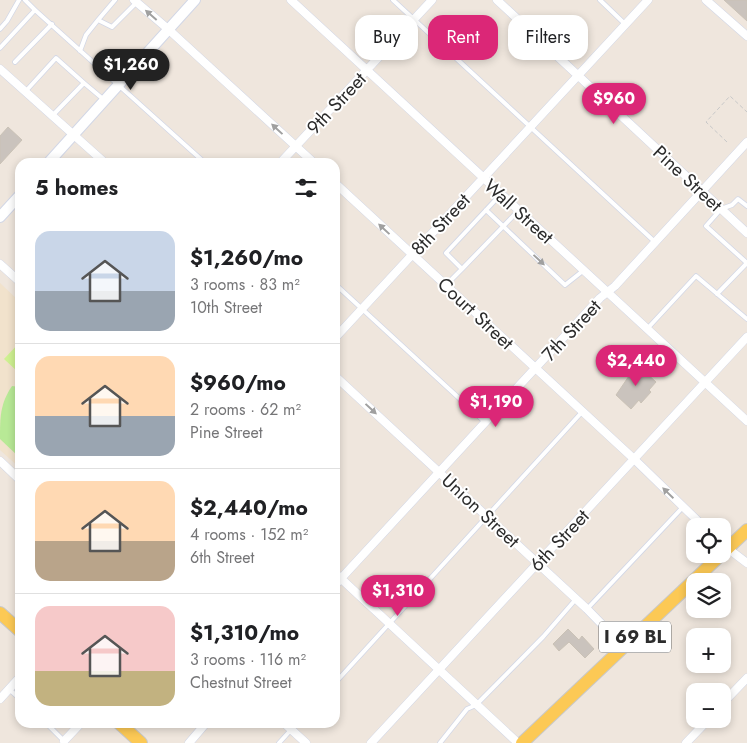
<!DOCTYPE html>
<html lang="en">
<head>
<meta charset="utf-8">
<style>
  :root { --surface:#fff; --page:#f6f6f6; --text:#202124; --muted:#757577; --line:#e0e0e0; --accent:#db2777 }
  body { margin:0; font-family:Jost,sans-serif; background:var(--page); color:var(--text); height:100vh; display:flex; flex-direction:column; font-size:19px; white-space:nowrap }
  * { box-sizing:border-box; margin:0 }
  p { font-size:16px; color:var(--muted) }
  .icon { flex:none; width:28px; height:28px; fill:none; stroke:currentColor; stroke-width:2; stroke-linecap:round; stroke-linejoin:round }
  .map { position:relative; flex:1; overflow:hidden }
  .details { position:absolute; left:15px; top:158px; width:325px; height:570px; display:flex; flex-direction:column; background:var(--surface); border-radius:15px; box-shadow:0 2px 8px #0003 }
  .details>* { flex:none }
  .hud { position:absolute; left:355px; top:15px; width:316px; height:45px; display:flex; gap:10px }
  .buttons { position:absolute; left:686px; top:518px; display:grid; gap:10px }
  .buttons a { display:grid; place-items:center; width:45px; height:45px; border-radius:10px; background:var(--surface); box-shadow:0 2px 8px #0003; font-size:25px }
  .price { position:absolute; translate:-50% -42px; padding:0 11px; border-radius:18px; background:var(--accent); color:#fff; font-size:16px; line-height:32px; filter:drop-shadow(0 1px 2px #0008) }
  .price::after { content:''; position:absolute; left:50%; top:30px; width:15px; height:11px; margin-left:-8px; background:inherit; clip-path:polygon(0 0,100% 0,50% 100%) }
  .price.current { background:#222; color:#fff }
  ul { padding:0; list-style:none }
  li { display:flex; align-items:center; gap:15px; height:125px; padding:0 20px }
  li+li { border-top:1px solid var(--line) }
  li span { display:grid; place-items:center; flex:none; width:140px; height:100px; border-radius:15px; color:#555 }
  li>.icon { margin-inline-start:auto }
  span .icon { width:60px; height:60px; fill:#fffc; stroke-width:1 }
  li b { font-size:21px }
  h2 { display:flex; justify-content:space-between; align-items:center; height:60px; padding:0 20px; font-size:21px }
  .chip { padding:0 18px; border-radius:15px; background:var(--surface); box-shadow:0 2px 8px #0003; font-size:18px; line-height:45px }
  .chip.current { background:var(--accent); color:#fff }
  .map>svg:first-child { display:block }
  .education { fill:#f1e2cc }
  .green { fill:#b8e996 }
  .pitch { fill:#cff191 }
  .building { fill:#cac3bd; stroke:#cac2b6 }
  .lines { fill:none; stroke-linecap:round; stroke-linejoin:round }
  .service-casing { stroke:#d2d7e6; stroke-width:5.5 }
  .minor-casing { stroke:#d2d7e6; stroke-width:9 }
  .tertiary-casing { stroke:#d2d7e6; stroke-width:12 }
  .primary-casing { stroke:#c8c8c8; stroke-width:14 }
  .path { stroke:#c8c8c8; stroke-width:1; stroke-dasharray:4 2.5; stroke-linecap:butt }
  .service { stroke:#fff; stroke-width:4 }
  .minor { stroke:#fff; stroke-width:8 }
  .tertiary { stroke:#fff; stroke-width:10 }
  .primary { stroke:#fcc955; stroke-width:12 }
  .oneway { fill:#a0a0a0 }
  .labels { text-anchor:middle; stroke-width:4; stroke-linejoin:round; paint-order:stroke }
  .shield { fill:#fff; stroke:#6b6b6b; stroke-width:1 }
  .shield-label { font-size:18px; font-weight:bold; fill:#2c2c2c }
  .street-label { font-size:19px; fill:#2c2c2c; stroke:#fff }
</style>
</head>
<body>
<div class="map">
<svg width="747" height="743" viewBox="0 0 747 743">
  <rect width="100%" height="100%" fill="#efe6dd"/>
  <path class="education" d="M0 283 20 302V468L0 450Z"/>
  <path class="green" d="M12 386 20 387 19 457 0 439C0 417 0 404 12 386Z"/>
  <path class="pitch" d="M20 342V370L18 372 4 359Z"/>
  <path class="building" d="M724 0H747V21Z
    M8 127 22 140 0 164V136Z
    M635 363 656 382 649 390 651 392 641 403 639 400 631 409 616 395 629 376 626 374Z
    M568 629 579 640 582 636 594 649 585 658 569 642 559 651 553 644Z"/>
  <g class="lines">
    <g class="service-casing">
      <path id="service" d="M25 0 35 10
        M393 0 655 242
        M600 0 625 24
        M98 20 115 0
        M0 29 7 21 19 0
        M0 48 35 10 204 162
        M80 51 86 35 98 20 112 27 137 2
        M15 62 52 24
        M84 83 103 99
        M25 92 56 58 84 83 52 116
        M501 194 446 253 462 269 519 210
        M486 210 565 285 584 270
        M747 263 706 226 721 209 732 205 738 199 747 206
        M335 284 486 423
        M446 285 462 269
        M717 294 747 263
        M647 329 696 276 747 319
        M587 609 683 507
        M335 683 582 412
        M9 689 20 699
        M45 722 65 742
        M279 743 298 722
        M440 743 467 709 476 705 543 637 576 599"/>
    </g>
    <g class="minor-casing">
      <path id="minor" d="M134 0 168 29 313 162
        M291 0 747 421
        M497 0 747 233
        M706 0 747 36
        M0 69 104 162
        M281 162 432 0
        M335 183 634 459 703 526
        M0 264 20 282
        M335 338 648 0
        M335 376 587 609 624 647
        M0 461 20 480
        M722 544 747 563
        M335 573 518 743
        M335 585 600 298 615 286 747 142
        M0 699 20 677
        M722 704 747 678
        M283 722 306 743
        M64 741 82 722
        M189 743 207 722
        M371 743 747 337
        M686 743 709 719"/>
    </g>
    <g class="tertiary-casing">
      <path id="tertiary" d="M49 162 195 0
        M0 217 20 195"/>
    </g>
    <g class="primary-casing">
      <path id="primary" d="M0 613 20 631
        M118 722 141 743
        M522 743 747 530"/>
    </g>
    <path class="path" d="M727 142 706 122 730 96 747 112
      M16 462 20 458"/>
    <use href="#service" class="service"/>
    <use href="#minor" class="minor"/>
    <use href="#tertiary" class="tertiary"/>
    <use href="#primary" class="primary"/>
  </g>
  <defs><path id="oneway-solid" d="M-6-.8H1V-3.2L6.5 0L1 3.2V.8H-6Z" transform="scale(1.25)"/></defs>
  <g class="oneway">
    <use href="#oneway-solid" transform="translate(151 15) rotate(-139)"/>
    <use href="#oneway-solid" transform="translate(277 129) rotate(-137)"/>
    <use href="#oneway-solid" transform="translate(384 229) rotate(-137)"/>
    <use href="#oneway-solid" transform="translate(539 260) rotate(43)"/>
    <use href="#oneway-solid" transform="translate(371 409) rotate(43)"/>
    <use href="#oneway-solid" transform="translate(668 493) rotate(-136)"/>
  </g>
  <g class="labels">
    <rect class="shield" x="599" y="621.5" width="72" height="31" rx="4"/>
    <g class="shield-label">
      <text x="635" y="643">I 69 BL</text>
    </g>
    <g class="street-label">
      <text transform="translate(336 103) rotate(-47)" y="7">9th Street</text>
      <text transform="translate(688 178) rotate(43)" y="7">Pine Street</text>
      <text transform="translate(519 211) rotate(42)" y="7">Wall Street</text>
      <text transform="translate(440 224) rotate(-47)" y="7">8th Street</text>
      <text transform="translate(476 313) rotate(43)" y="7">Court Street</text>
      <text transform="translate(571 330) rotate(-47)" y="7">7th Street</text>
      <text transform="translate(481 510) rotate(43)" y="7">Union Street</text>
      <text transform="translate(559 540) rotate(-47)" y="7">6th Street</text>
    </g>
  </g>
</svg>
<div class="buttons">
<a><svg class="icon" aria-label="locate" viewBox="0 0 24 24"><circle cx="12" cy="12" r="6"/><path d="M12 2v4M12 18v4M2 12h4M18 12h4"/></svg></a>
<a><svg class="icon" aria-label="layers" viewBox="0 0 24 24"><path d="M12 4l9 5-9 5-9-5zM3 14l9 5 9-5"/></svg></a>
<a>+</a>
<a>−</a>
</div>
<b class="price current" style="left:131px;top:91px">$1,260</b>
<b class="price" style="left:614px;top:125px">$960</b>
<b class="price" style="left:636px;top:387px">$2,440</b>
<b class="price" style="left:496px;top:428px">$1,190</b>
<b class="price" style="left:398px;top:617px">$1,310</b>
<div class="hud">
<a class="chip">Buy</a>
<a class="chip current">Rent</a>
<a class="chip">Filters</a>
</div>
<section class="details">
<h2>5 homes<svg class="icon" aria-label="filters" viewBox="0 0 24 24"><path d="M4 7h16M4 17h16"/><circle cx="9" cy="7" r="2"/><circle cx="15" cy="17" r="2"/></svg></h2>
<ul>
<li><span style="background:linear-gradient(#c9d6e8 60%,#9aa5b1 0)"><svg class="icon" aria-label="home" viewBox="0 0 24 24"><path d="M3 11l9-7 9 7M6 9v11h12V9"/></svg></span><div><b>$1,260/mo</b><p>3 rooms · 83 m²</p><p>10th Street</p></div></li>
<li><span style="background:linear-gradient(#ffd9b3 60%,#9aa5b1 0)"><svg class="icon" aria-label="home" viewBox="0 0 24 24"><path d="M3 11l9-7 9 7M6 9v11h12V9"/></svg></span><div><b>$960/mo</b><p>2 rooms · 62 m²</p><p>Pine Street</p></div></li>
<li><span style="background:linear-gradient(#ffd9b3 60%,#b9a48a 0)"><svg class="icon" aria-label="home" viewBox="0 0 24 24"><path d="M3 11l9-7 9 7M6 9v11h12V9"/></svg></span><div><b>$2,440/mo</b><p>4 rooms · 152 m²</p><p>6th Street</p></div></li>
<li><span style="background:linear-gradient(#f6c9c9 65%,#c2b280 0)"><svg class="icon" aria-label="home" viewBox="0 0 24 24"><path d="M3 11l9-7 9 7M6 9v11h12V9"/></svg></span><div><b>$1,310/mo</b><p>3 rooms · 116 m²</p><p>Chestnut Street</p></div></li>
</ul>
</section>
</div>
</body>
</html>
